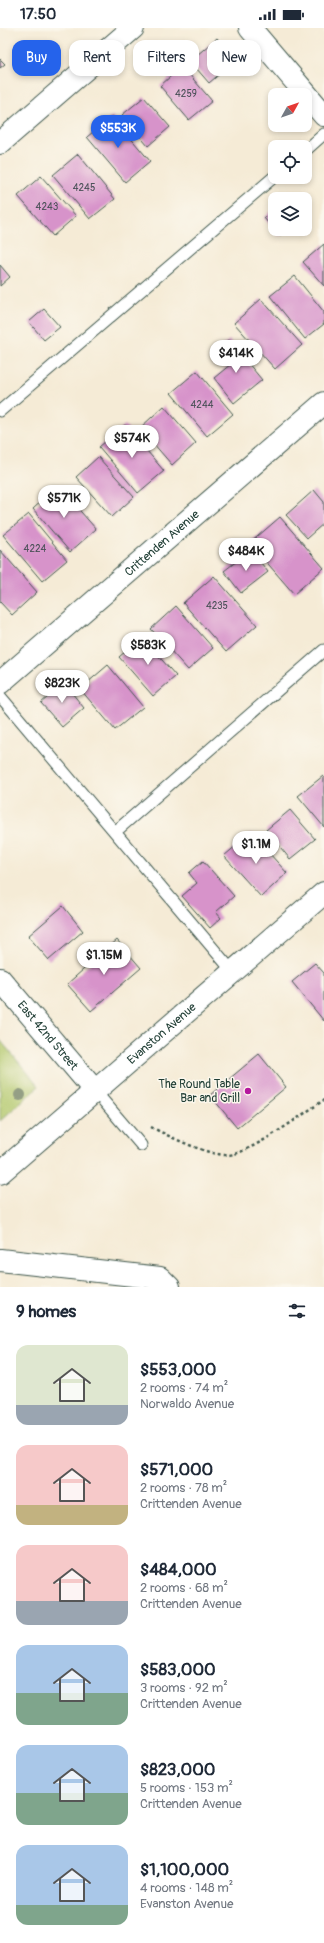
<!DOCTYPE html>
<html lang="en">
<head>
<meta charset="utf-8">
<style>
  :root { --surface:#fff; --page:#f2f2f3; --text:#1f2937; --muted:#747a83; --accent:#2563eb }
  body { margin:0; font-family:Pangolin,sans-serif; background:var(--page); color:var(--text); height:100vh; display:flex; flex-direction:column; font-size:15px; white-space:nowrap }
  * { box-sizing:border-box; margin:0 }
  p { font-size:13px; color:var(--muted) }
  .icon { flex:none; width:22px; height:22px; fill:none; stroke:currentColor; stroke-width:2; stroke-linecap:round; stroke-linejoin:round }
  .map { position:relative; height:1259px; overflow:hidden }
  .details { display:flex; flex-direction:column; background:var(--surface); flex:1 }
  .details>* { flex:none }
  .top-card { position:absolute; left:12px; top:12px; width:300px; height:36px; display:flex; gap:8px }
  .needle { width:26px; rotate:50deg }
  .fabs { position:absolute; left:268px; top:60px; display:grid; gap:8px }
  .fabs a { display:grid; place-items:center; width:44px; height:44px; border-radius:8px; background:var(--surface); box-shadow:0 2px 6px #0003; font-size:20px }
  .price { position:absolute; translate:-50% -34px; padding:0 9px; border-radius:14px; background:#fff; color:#222; font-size:13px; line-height:26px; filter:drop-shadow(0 1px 2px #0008) }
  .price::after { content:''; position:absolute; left:50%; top:24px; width:12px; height:9px; margin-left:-6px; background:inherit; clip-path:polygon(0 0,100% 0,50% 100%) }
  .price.on { background:var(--accent); color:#fff }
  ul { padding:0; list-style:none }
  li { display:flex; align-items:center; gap:12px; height:100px; padding:0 16px }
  li span { display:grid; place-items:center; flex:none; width:112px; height:80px; border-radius:12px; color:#555 }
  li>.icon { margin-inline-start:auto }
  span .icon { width:48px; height:48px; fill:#fffc; stroke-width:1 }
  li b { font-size:17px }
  h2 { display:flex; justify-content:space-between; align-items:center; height:48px; padding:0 16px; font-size:17px }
  .chip { padding:0 14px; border-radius:12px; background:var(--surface); box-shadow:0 2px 6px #0003; font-size:14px; line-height:36px }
  .chip.on { background:var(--accent); color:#fff }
  .status { display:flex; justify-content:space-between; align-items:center; height:28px; padding:0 20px; background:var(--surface); direction:ltr }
  .status svg { height:11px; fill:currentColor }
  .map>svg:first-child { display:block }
  .green { fill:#b2c86c; stroke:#688250 }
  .building { fill:#d793ca }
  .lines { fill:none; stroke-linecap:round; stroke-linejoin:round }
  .lane-casing { stroke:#3f574c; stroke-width:13 }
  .street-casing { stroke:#3f574c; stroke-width:24 }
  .secondary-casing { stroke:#3f574c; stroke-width:24 }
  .primary-casing { stroke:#3f574c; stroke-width:24 }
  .path { stroke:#3f574c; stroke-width:2.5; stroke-dasharray:3 3; stroke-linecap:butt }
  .lane { stroke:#fff; stroke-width:11 }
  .street { stroke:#fff; stroke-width:22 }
  .secondary { stroke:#fff; stroke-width:22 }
  .primary { stroke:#fff; stroke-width:22 }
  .tree { fill:#949f85 }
  .poi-dot { fill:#b5179e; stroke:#fbf7ec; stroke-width:1.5 }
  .labels { text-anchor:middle; stroke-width:3; stroke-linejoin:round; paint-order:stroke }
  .number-label { font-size:10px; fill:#4d525a }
  .street-label { font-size:12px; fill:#1f3d34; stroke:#fbf7ec }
  .poi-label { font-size:12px; fill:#1f3d34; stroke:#fbf7ec; text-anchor:end }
</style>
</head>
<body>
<div class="status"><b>17:50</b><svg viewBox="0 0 49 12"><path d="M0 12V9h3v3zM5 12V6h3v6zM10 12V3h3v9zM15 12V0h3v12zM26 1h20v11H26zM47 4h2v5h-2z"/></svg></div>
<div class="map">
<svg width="324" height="1259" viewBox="0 0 324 1259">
  <rect width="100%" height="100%" fill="#fbf7ec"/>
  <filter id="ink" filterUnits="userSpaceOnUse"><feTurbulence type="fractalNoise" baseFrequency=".025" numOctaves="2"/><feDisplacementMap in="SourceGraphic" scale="8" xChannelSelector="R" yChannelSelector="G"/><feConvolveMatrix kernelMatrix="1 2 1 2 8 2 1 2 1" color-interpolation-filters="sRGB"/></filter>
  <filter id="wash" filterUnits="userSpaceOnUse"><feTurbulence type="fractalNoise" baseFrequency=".012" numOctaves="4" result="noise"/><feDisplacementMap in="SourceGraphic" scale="16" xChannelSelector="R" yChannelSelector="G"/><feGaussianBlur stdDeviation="0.9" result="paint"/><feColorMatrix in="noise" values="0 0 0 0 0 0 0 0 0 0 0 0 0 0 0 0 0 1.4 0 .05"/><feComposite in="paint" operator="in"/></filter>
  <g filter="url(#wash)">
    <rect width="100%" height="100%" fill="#f5ebd6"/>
    <path class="green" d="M0 1012 39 1058 0 1093Z"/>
    <g id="blocks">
      <path class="building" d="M217 10 236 32 209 55 190 33Z
        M0 31 5 36 0 40Z
        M182 38 212 73 189 92 160 58Z
        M144 69 170 99 148 118 122 87Z
        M112 88 150 133 125 154 87 109Z
        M78 126 115 171 90 191 53 147Z
        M41 148 76 188 53 208 18 168Z
        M275 180V201H288L279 208 264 190Z
        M324 216V258L303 234Z
        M0 237 10 249 0 258Z
        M295 248 324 284V296L305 311 270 268Z
        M261 271 302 317 275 341 234 295Z
        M44 281 60 299 44 312 29 294Z
        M229 312 262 352 234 375 214 350 231 336 218 321Z
        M197 343 233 386 207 408 171 365Z
        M164 378 196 415 172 437 140 400Z
        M125 397 164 443 138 465 99 419Z
        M98 429 134 469 112 489 76 449Z
        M58 458 96 501 70 524 33 481Z
        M314 462 324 474V495L307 510 286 487Z
        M29 486 67 532 42 553 3 507Z
        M280 489 324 540 294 566 250 515Z
        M0 522 37 564 12 587 0 574Z
        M251 522 268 544 241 565 224 543Z
        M214 548 257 597 226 624 183 575Z
        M176 578 213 620 188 642 151 601Z
        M142 609 176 648 153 668 119 629Z
        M108 637 143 679 115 702 80 661Z
        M64 655 84 680 62 699 41 675 48 669 44 664 52 658 56 663Z
        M323 748 324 750V799L298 768Z
        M290 782 315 811 290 831 266 802Z
        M251 805 287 845 261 869 224 828Z
        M203 833 234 868 216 884 221 890 210 900 182 868 197 855 189 845Z
        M63 878 83 903 49 932 28 908Z
        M117 912 141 940 91 983 67 956Z
        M315 935 324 945V993L292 954Z
        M259 1026 286 1059 237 1100 210 1067Z"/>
    </g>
  </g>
  <g filter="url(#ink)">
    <use href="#blocks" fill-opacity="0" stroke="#3f574c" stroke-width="1"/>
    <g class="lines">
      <g class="lane-casing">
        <path id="lane" d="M305 123 324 106
          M0 383 275 148
          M0 668 233 944
          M115 804 324 622
          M95 1063 141 1117"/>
      </g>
      <g class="street-casing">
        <g id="street">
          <path d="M250 0 324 87"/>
          <path d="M0 115 133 0"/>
          <path id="s1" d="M0 655 324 375"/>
          <path id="s2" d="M95 1063 324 865"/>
        </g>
      </g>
      <g class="secondary-casing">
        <g id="secondary">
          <path id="s3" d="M0 951 95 1063 0 1145"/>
        </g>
      </g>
      <g class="primary-casing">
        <path id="primary" d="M0 1232 160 1250 169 1259"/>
      </g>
      <path class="path" d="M151 1099C168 1108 209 1128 228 1127 250 1126 304 1085 324 1072"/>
      <use href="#lane" class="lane"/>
      <use href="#street" class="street"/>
      <use href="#secondary" class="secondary"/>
      <use href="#primary" class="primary"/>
    </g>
    <circle class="tree" cx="20" cy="1067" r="6"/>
  </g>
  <circle class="poi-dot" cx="248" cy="1063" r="4"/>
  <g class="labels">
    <g class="number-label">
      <text x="186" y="69">4259</text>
      <text x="84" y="163">4245</text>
      <text x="47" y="182">4243</text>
      <text x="202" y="380">4244</text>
      <text x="35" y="524">4224</text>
      <text x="217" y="581">4235</text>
    </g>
    <g class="street-label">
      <text dy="4" stroke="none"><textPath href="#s1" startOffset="214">Crittenden Avenue</textPath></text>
      <text dy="4" stroke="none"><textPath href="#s2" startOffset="88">Evanston Avenue</textPath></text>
      <text dy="4" stroke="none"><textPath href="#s3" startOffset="74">East 42nd Street</textPath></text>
    </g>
    <g class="poi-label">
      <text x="240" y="1060">The Round Table<tspan x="240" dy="14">Bar and Grill</tspan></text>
    </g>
  </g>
</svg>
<div class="fabs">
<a><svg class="needle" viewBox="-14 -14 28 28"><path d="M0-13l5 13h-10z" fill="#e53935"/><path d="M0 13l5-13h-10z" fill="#747a83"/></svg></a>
<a><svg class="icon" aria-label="locate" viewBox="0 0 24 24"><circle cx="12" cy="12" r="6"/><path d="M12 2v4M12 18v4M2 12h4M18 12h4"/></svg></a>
<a><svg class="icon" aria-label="layers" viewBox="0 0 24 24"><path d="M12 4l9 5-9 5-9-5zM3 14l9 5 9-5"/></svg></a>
</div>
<b class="price on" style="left:118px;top:121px">$553K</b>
<b class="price" style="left:236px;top:346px">$414K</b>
<b class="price" style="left:132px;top:431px">$574K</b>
<b class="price" style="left:64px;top:491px">$571K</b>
<b class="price" style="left:246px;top:544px">$484K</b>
<b class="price" style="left:148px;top:638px">$583K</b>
<b class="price" style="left:62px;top:676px">$823K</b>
<b class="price" style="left:256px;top:837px">$1.1M</b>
<b class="price" style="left:104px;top:948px">$1.15M</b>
<div class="top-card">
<a class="chip on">Buy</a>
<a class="chip">Rent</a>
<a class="chip">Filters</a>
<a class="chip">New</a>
</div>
</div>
<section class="details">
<h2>9 homes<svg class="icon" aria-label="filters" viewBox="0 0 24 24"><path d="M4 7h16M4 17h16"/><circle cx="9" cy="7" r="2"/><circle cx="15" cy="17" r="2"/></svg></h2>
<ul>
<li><span style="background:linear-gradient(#dfe7d0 75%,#9aa5b1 0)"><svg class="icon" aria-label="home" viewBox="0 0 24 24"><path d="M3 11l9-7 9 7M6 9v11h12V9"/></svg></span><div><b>$553,000</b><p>2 rooms · 74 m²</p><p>Norwaldo Avenue</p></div></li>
<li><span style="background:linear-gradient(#f6c9c9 75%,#c2b280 0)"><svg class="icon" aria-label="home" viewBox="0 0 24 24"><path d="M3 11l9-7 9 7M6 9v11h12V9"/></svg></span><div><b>$571,000</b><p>2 rooms · 78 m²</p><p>Crittenden Avenue</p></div></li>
<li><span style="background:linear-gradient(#f6c9c9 70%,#9aa5b1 0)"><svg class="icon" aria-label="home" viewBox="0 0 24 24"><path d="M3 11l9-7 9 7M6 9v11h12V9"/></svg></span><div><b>$484,000</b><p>2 rooms · 68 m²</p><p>Crittenden Avenue</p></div></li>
<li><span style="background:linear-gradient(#a9c7e8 60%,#7fa58c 0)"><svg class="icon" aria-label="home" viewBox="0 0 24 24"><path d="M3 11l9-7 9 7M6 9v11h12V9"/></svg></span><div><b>$583,000</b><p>3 rooms · 92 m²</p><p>Crittenden Avenue</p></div></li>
<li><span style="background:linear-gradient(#a9c7e8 60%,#7fa58c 0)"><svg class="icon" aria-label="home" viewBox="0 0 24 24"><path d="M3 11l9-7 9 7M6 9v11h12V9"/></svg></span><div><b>$823,000</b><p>5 rooms · 153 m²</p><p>Crittenden Avenue</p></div></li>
<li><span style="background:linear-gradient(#a9c7e8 75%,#7fa58c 0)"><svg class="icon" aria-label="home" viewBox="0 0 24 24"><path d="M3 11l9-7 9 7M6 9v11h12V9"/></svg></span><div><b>$1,100,000</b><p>4 rooms · 148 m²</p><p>Evanston Avenue</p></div></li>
</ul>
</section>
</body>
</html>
